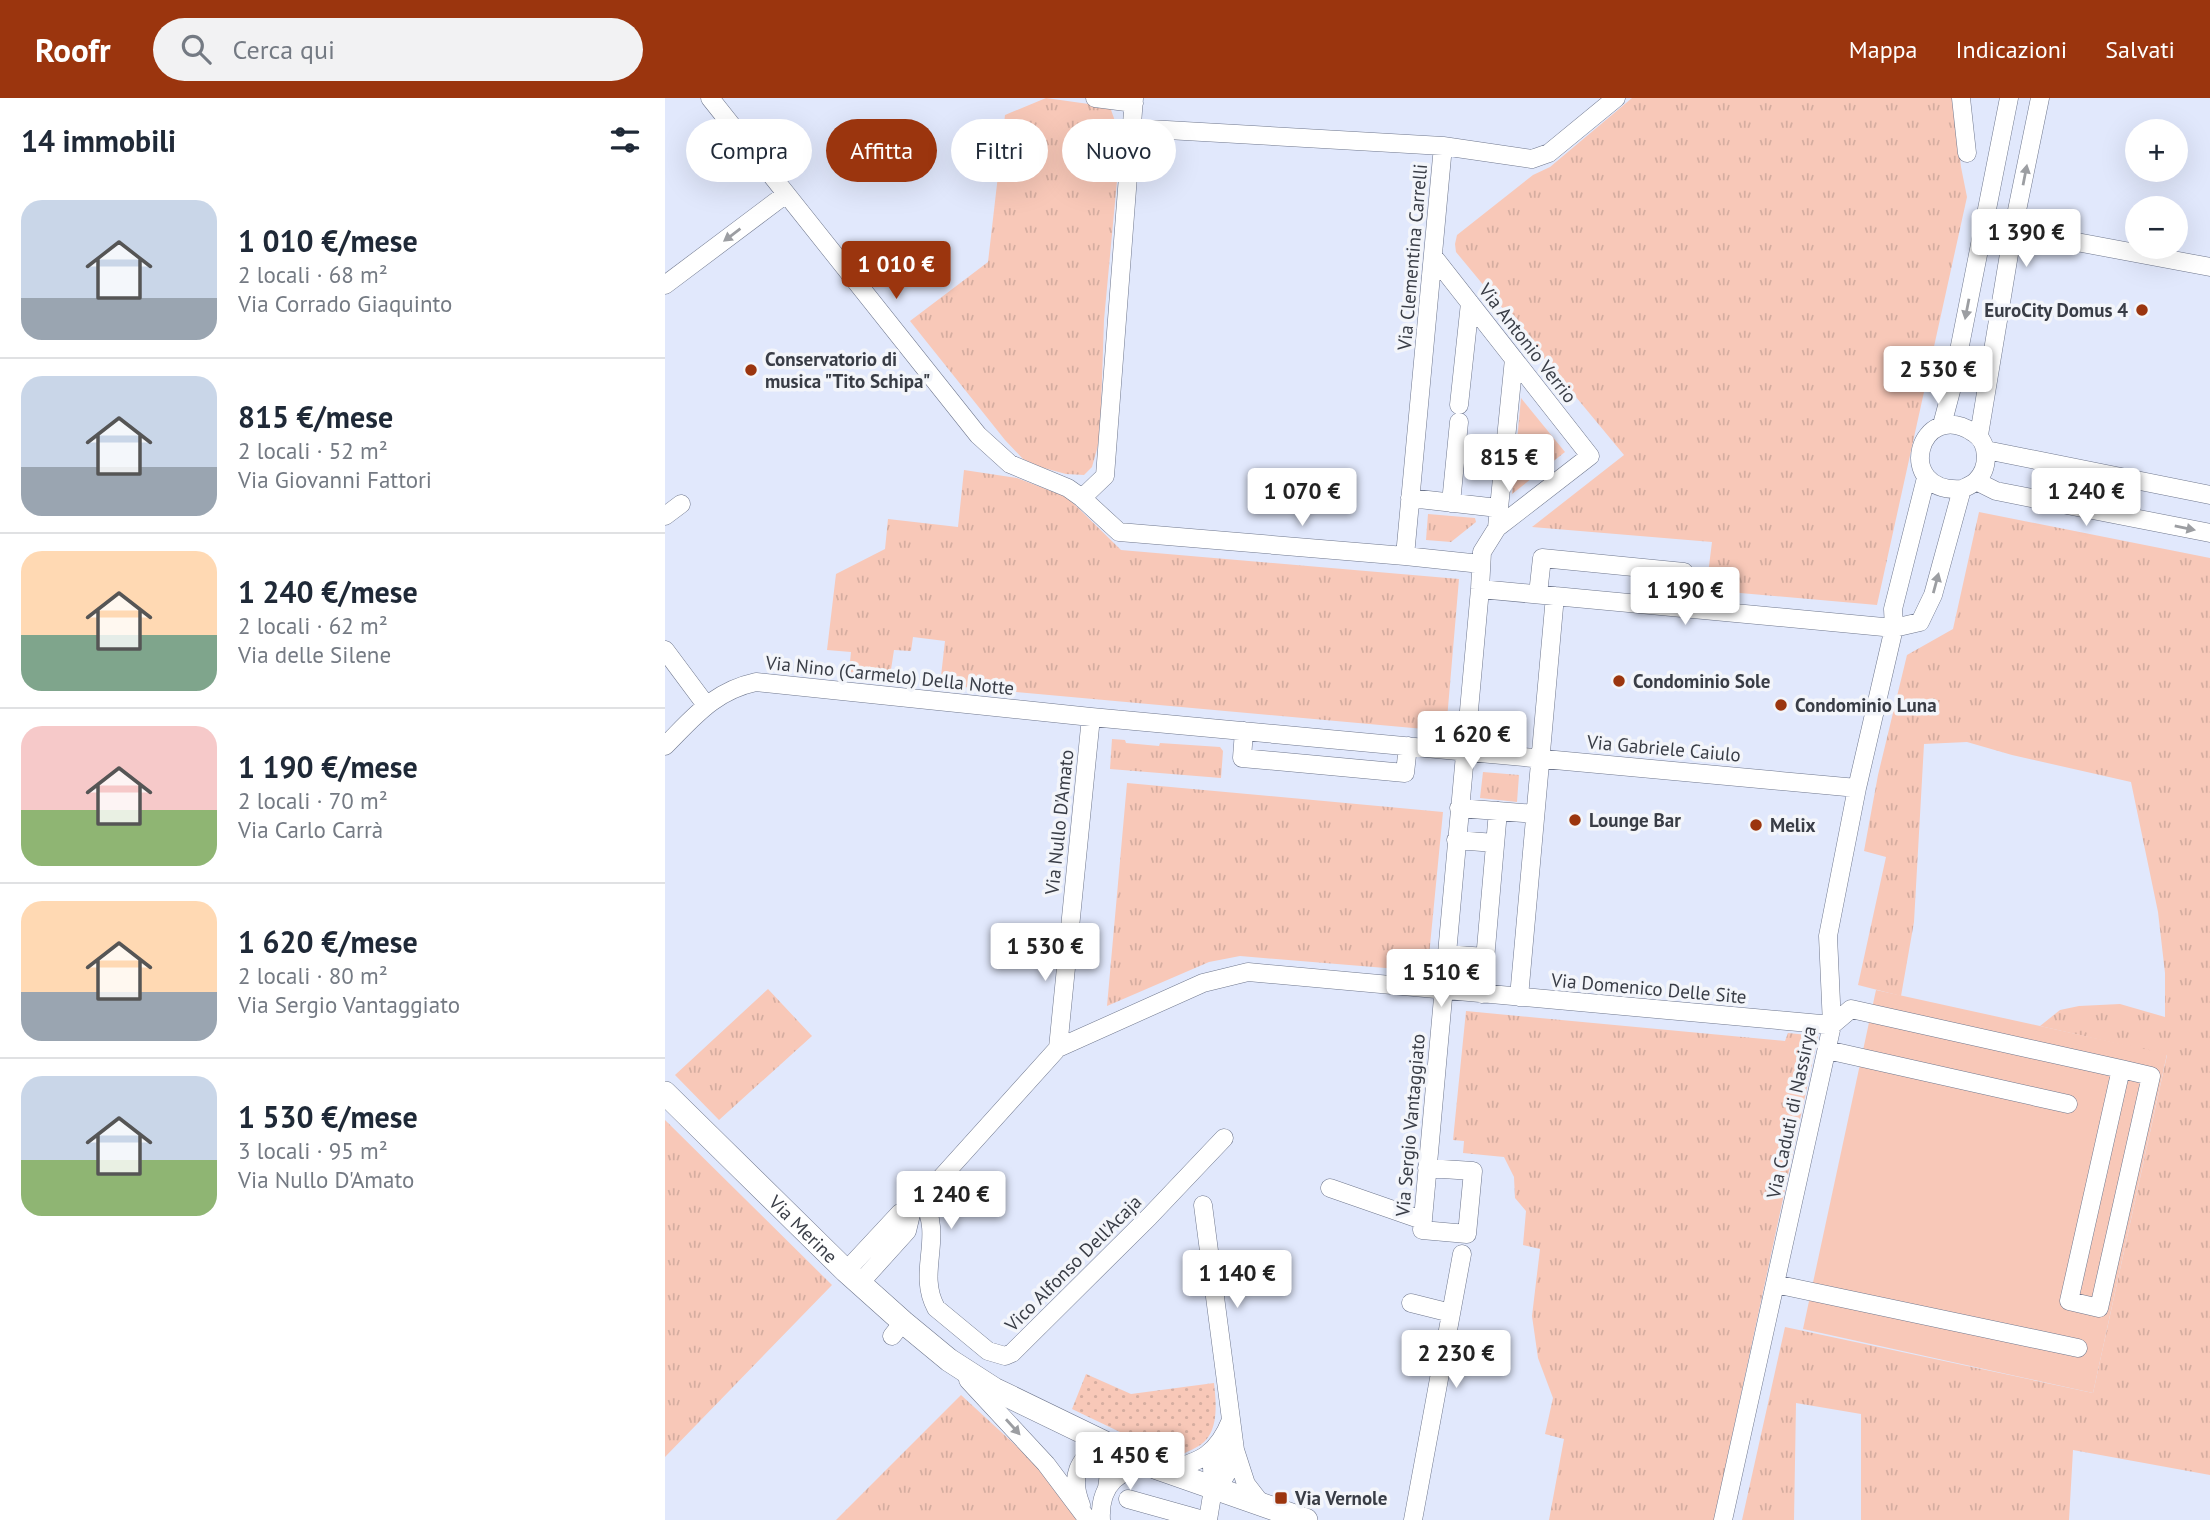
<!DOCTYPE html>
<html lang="it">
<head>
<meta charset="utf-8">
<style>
  :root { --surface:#fff; --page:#f2f2f3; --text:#1f2937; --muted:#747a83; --line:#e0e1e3; --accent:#9b350e }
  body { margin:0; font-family:"PT Sans",sans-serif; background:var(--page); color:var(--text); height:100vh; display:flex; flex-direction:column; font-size:26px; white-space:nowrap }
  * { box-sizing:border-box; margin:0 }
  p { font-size:23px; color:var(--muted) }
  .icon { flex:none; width:38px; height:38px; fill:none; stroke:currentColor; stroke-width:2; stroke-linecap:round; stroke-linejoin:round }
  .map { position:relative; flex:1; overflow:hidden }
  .details { display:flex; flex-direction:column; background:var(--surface); width:665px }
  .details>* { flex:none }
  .guide { position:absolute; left:21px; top:21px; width:665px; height:63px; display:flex; gap:14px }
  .buttons { position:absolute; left:1460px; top:21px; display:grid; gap:14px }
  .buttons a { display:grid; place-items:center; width:63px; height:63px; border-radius:50%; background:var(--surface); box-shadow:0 7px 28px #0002; font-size:35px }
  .price { position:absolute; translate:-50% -60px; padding:0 16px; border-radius:7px; background:#fff; color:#222; font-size:23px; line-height:46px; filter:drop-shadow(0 2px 4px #0008) }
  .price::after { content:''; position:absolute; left:50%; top:42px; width:21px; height:16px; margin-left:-10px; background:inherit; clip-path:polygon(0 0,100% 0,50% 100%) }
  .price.on { background:var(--accent); color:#fff }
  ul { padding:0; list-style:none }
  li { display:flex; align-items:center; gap:21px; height:175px; padding:0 21px }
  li+li { border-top:2px solid var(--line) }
  li span { display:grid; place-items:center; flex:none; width:196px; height:140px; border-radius:21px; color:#555 }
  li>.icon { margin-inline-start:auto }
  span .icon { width:84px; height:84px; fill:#fffc; stroke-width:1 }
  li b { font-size:30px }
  h2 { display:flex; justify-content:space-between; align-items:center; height:84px; padding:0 21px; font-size:30px }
  .chip { padding:0 24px; border-radius:32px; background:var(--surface); box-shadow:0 7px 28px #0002; font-size:24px; line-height:63px }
  .chip.on { background:var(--accent); color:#fff }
  header { display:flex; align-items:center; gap:42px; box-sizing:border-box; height:98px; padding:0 35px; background:var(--accent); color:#fff }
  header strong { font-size:33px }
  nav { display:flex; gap:38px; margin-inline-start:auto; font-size:24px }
  .search { width:490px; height:63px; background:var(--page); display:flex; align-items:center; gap:18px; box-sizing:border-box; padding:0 24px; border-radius:38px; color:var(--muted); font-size:26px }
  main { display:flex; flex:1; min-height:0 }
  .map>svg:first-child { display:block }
  .grass { fill:url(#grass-tufts) }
  .park { fill:url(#park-dots) }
  .pitch { fill:#f8c8b8 }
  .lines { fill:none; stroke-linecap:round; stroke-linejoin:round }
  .minor-casing { stroke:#6f778d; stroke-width:19 }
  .major-casing { stroke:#6f778d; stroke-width:24 }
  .minor { stroke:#fff; stroke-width:18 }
  .major { stroke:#fff; stroke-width:23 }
  .oneway { fill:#9c9ea2 }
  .poi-dot { fill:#9b350e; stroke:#f3f5fa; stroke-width:2.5 }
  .labels { text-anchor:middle; stroke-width:7; stroke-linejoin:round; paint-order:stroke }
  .street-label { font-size:19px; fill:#393d46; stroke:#f3f5fa }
  .poi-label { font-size:19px; font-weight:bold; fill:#393d46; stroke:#f3f5fa; text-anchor:start }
</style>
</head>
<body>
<header>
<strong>Roofr</strong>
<div class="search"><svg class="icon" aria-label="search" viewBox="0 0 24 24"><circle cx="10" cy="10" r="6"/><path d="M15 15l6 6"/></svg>Cerca qui</div>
<nav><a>Mappa</a><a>Indicazioni</a><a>Salvati</a></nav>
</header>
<main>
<section class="details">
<h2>14 immobili<svg class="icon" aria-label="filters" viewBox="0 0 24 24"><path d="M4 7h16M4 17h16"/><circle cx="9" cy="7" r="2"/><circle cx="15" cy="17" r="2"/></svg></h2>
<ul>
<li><span style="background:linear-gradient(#c9d6e8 70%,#9aa5b1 0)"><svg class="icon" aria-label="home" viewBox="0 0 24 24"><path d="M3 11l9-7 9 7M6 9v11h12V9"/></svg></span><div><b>1 010 €/mese</b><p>2 locali · 68 m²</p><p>Via Corrado Giaquinto</p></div></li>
<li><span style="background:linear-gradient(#c9d6e8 65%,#9aa5b1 0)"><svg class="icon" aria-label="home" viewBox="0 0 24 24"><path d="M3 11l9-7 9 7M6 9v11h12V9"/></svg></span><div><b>815 €/mese</b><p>2 locali · 52 m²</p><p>Via Giovanni Fattori</p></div></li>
<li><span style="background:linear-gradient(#ffd9b3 60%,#7fa58c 0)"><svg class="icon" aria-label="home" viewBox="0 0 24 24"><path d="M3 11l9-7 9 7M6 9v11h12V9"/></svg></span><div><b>1 240 €/mese</b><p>2 locali · 62 m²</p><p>Via delle Silene</p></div></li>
<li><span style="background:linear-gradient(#f6c9c9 60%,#8fb573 0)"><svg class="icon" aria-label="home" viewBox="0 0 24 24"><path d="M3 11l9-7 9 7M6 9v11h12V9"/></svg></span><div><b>1 190 €/mese</b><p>2 locali · 70 m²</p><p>Via Carlo Carrà</p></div></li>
<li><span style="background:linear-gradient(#ffd9b3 65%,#9aa5b1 0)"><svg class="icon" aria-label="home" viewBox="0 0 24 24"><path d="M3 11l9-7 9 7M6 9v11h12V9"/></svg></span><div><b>1 620 €/mese</b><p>2 locali · 80 m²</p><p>Via Sergio Vantaggiato</p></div></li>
<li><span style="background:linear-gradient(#c9d6e8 60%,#8fb573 0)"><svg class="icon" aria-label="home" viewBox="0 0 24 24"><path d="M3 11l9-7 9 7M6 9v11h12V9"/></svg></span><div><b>1 530 €/mese</b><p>3 locali · 95 m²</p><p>Via Nullo D'Amato</p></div></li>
</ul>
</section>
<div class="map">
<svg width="1545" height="1422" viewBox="0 0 1545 1422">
  <defs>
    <pattern id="grass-tufts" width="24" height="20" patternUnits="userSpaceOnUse" patternTransform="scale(1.75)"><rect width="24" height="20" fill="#f8c8b8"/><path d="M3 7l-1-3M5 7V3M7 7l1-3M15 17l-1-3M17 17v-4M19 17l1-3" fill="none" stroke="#d5ada0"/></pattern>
    <pattern id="park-dots" width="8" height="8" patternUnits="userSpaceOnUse" patternTransform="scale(1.75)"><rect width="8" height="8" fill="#f8c8b8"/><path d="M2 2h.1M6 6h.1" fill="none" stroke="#d5ada0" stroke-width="1.8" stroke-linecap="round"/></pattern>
  </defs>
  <rect width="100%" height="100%" fill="#e1e8fc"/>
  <path class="grass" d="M381 0 445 9 456 40 439 222 435 340 427 369 419 377 401 376 375 369 358 361 340 342 245 223 323 164 340 17Z
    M967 0H1288L1296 69 1302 99 1212 507 1041 492 1047 444 867 429 959 357 791 154 790 146 792 137 868 77 885 69Z
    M856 300 900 354 847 396Z
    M299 372 352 380 402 399 456 452 794 481 781 633 275 587 280 543 248 539 246 553 229 552 225 578 184 574 186 554 162 552 171 476 220 451 223 421 293 429Z
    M1314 414 1545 460V1377L1408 1352 1404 1422H1196V1316L1131 1305 1129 1422H1077L1120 1229 1428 1295 1502 957 1375 928 1395 912 1414 908 1455 906 1500 919V875L1493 814 1466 684 1347 657 1302 644 1259 646 1249 824 1236 898 1193 887 1221 759 1199 753 1213 677 1242 557 1288 531Z
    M763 416 810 420 811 424 786 444 761 442Z
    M447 641 460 642 461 645 494 648 495 645 555 649 558 653 556 680 445 671Z
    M818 674 854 677 852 704 815 700Z
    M462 685 778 714 763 868 757 873 575 858 544 864 442 908Z
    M103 891 147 938 54 1022 10 977Z
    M801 913 1120 943 1123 935 1153 938 1049 1422H884L899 1341 880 1336 888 1300 873 1260 867 1218 875 1151 858 1147 861 1113 850 1100 849 1079 839 1059 798 1055 799 1043 788 1042Z
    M0 1022 167 1187 0 1359Z
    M296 1297 371 1366 416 1422H171Z"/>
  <path class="park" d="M421 1276 466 1296 549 1285C551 1303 554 1330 539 1344 533 1350 522 1353 515 1358L478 1345 407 1311Z"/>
  <path class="pitch" d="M1211 892 1502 956 1428 1295 1138 1231Z"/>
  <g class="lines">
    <g class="minor-casing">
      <path id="minor" d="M45 0 313 337 345 366 403 390 417 400
        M430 0 469 5
        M469 0 440 378 417 400 454 434 740 458 816 466
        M1296 0 1302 55
        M467 30 778 48 740 458
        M778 48 867 61 884 55 951 0
        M1348 132 1545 169
        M0 187 121 96
        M794 307 805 205
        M1277 327 1286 293 1344 0
        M1314 337 1348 132 1375 0
        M1321 352 1545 397
        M1311 383 1331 393 1545 435
        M745 400 833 410
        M786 405 794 324
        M0 418 16 406
        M832 430 849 261
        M815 491 1229 530 1255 524 1268 497 1297 391C1301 389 1307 387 1311 383 1324 371 1325 345 1309 335 1254 298 1227 396 1297 391
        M873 496 877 460 1019 474 1016 509
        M0 552 41 607
        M579 633 577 660 740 675 743 648
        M0 648C29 619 49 593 91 584L426 619 1192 690
        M794 710 870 716
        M791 742 830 745
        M781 856 820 859
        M817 896 833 713
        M854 899 890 498
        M393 950 538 885 583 874 1167 927 1186 911 1456 971 1404 1203 1434 1210 1486 978 1456 971
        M1162 952 1403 1006
        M762 1070 808 1073 802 1136 757 1132 815 491 817 454 832 430 925 358 768 158
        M665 1090 757 1122
        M257 1101C280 1139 251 1173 271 1210L323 1253 340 1258 347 1255 484 1119 559 1040
        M538 1107 570 1352 581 1386 598 1408
        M181 1173 235 1115 247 1112
        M195 1185 242 1133 247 1112 393 950 426 619
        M1110 1186 1413 1250
        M746 1205 786 1215
        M227 1238 238 1224
        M303 1282 381 1366 423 1422
        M502 1373C536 1363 552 1357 566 1322
        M548 1391C562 1381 566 1367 570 1352
        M463 1401 538 1422
        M416 1407C404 1377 414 1363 436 1343 445 1359 445 1373 442 1390
        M436 1422C434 1387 454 1368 489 1369
        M543 1422 548 1391 547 1369 553 1347
        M748 1422 797 1156
        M1058 1422 1167 927 1163 838 1192 690 1229 530 1228 511 1261 380"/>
    </g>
    <g class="major-casing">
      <g id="major">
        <path id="s1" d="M0 995 181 1173 238 1224 284 1262 329 1291 492 1370 641 1422"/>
      </g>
    </g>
    <use href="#minor" class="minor"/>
    <use href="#major" class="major"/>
  </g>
  <defs><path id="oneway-solid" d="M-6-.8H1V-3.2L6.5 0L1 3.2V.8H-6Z" transform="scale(1.75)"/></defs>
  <g class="oneway">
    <use href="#oneway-solid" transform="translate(1360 77) rotate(-79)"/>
    <use href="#oneway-solid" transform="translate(67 137) rotate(143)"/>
    <use href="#oneway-solid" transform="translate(1302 211) rotate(101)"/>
    <use href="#oneway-solid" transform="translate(1520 430) rotate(12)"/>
    <use href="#oneway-solid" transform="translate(1271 485) rotate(-75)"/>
    <use href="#oneway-solid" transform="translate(348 1329) rotate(48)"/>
  </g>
  <g class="poi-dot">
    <circle cx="1477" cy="212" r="7"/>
    <circle cx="86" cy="272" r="7"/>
    <circle cx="954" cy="583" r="7"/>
    <circle cx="1116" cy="607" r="7"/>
    <circle cx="910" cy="722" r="7"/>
    <circle cx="1091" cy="727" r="7"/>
    <rect x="609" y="1393" width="14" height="14" rx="3.5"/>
  </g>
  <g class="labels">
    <g class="street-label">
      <text transform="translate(747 159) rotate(-85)" y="7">Via Clementina Carrelli</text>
      <text transform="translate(863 245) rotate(52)" y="7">Via Antonio Verrio</text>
      <text transform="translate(225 577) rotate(6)" y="7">Via Nino (Carmelo) Della Notte</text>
      <text transform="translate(999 650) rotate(5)" y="7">Via Gabriele Caiulo</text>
      <text transform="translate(394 724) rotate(-84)" y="7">Via Nullo D'Amato</text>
      <text transform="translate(984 890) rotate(5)" y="7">Via Domenico Delle Site</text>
      <text transform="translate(1126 1014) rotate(-78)" y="7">Via Caduti di Nassirya</text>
      <text transform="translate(745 1027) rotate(-85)" y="7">Via Sergio Vantaggiato</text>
      <text dy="7" stroke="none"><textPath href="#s1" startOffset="194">Via Merine</textPath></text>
      <text transform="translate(408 1165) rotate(-45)" y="7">Vico Alfonso Dell'Acaja</text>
    </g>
    <g class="poi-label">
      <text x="1463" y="219" text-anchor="end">EuroCity Domus 4</text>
      <text x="100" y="268">Conservatorio di<tspan x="100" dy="22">musica "Tito Schipa"</tspan></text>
      <text x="968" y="590">Condominio Sole</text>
      <text x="1130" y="614">Condominio Luna</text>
      <text x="924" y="729">Lounge Bar</text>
      <text x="1105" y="734">Melix</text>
      <text x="630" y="1407">Via Vernole</text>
    </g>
  </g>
</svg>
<div class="buttons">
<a>+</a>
<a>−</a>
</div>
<b class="price" style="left:1361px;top:171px">1 390 €</b>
<b class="price on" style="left:231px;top:203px">1 010 €</b>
<b class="price" style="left:1273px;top:308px">2 530 €</b>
<b class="price" style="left:844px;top:396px">815 €</b>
<b class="price" style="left:637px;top:430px">1 070 €</b>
<b class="price" style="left:1421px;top:430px">1 240 €</b>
<b class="price" style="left:1020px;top:529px">1 190 €</b>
<b class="price" style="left:807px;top:673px">1 620 €</b>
<b class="price" style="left:380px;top:885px">1 530 €</b>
<b class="price" style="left:776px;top:911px">1 510 €</b>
<b class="price" style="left:286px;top:1133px">1 240 €</b>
<b class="price" style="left:572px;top:1212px">1 140 €</b>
<b class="price" style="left:791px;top:1292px">2 230 €</b>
<b class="price" style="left:465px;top:1394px">1 450 €</b>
<div class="guide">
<a class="chip">Compra</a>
<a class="chip on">Affitta</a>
<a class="chip">Filtri</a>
<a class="chip">Nuovo</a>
</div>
</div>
</main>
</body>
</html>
